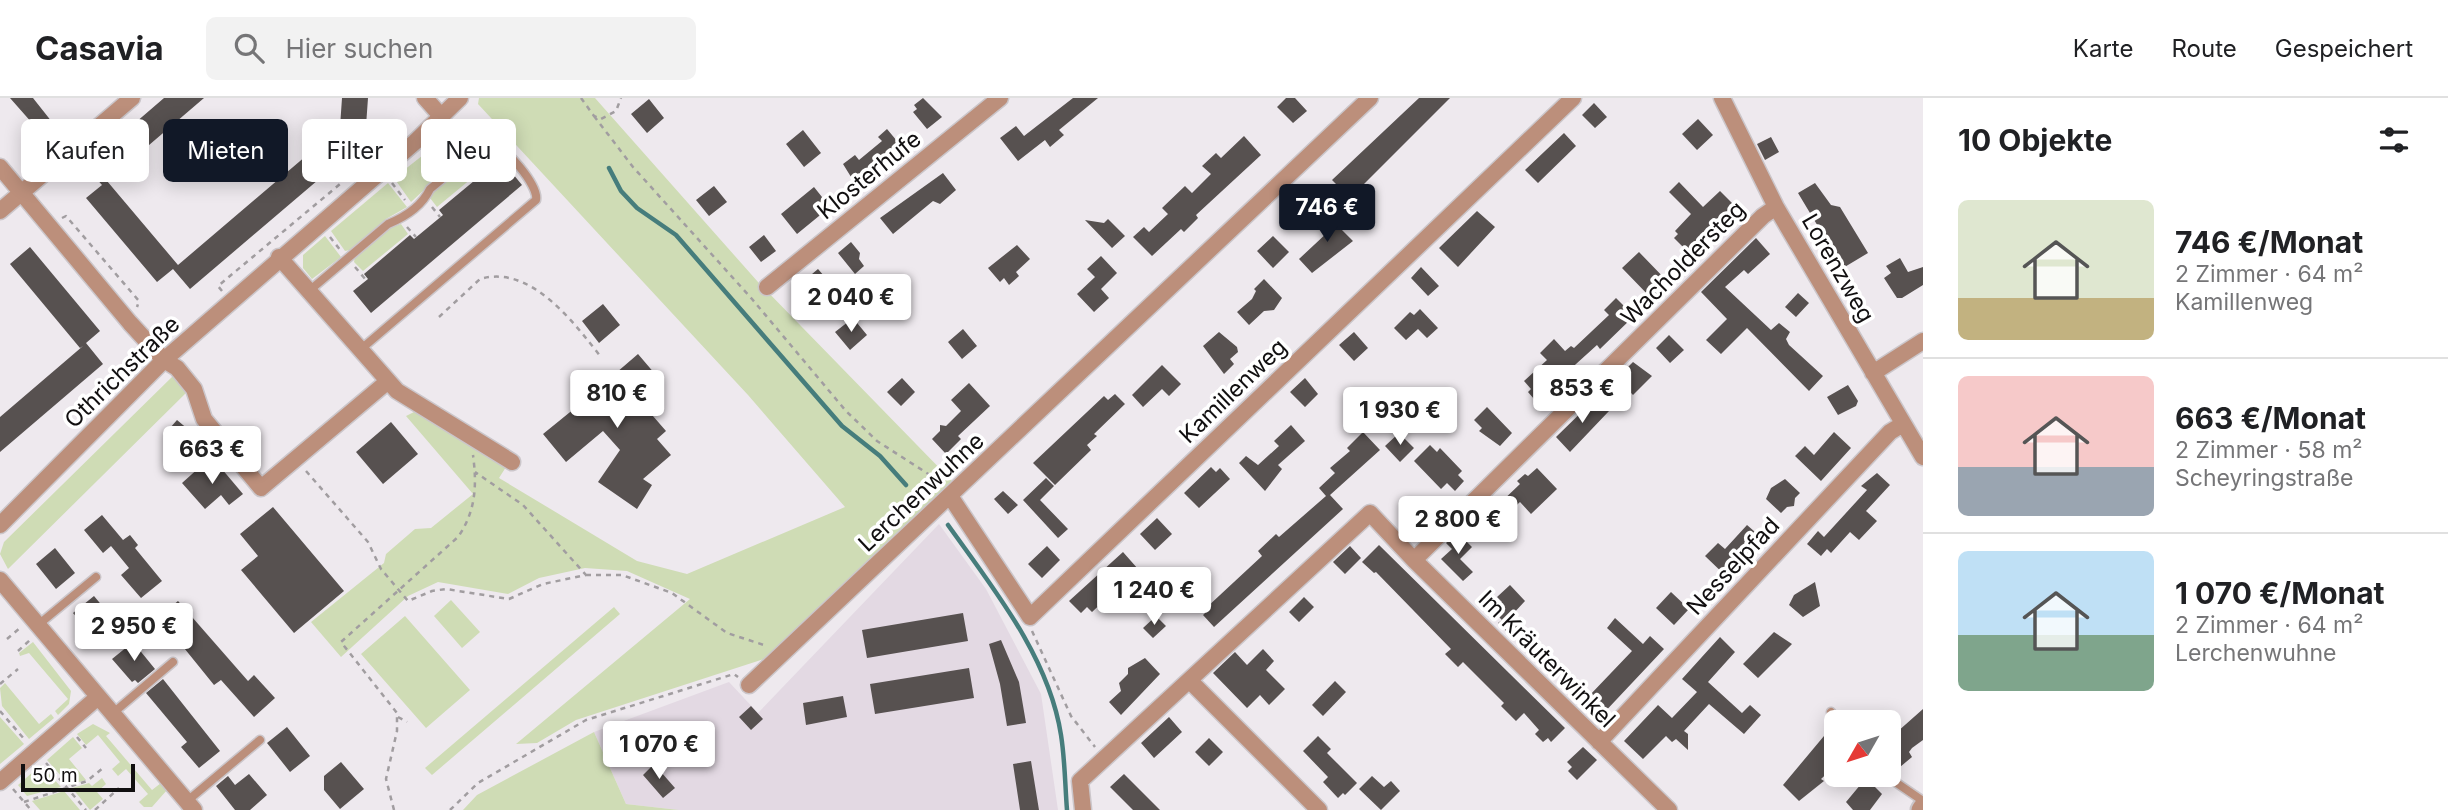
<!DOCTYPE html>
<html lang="de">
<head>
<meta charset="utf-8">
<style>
  :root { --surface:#fff; --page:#f2f2f2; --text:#202124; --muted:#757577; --line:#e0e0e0; --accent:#111827 }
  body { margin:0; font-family:Inter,sans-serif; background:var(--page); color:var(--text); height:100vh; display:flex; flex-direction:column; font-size:26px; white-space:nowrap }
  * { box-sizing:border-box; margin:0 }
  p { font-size:23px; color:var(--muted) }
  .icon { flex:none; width:38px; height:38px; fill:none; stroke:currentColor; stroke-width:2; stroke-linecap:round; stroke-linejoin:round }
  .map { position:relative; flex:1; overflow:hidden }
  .side { display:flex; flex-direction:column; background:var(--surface); width:525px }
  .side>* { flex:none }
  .guide { position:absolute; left:21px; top:21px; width:665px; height:63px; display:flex; gap:14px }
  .needle { width:46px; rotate:231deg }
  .fabs { position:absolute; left:1824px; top:612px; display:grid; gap:14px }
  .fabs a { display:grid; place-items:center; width:77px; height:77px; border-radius:10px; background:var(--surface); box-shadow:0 4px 18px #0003; font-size:35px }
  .scale { position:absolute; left:21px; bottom:18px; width:114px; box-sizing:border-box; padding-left:7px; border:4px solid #110f10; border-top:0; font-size:19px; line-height:24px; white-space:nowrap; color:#110f10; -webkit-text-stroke:5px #fff; paint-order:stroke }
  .price { position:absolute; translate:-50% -60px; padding:0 16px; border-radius:7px; background:#fff; color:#222; font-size:23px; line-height:46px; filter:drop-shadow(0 2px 4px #0008) }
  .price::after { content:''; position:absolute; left:50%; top:42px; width:21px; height:16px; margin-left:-10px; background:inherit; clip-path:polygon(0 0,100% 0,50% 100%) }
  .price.active { background:var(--accent); color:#fff }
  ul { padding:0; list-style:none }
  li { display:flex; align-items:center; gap:21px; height:175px; padding:0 35px }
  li+li { border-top:2px solid var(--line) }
  li span { display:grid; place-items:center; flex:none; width:196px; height:140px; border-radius:10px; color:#555 }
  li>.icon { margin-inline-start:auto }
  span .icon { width:84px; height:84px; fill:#fffc; stroke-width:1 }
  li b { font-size:30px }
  h2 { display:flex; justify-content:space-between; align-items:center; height:84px; padding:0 35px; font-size:30px }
  .pill { padding:0 24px; border-radius:10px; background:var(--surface); box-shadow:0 4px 18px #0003; font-size:24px; line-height:63px }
  .pill.active { background:var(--accent); color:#fff }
  header { display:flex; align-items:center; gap:42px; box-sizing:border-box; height:98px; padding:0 35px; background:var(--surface); border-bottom:2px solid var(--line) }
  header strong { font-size:33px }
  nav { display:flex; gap:38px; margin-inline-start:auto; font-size:24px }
  .search { width:490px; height:63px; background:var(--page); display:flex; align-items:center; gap:18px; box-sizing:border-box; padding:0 24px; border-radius:10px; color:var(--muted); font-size:26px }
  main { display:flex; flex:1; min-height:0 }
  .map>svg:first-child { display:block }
  .built { fill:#e3d9e3 }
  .green { fill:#cfdcb5 }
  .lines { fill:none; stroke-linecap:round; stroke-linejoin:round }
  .stream { stroke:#467d7c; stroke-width:4.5 }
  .building { fill:#575150 }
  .service-casing { stroke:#cbc6ca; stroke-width:11 }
  .minor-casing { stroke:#cbc6ca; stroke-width:19 }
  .tertiary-casing { stroke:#cbc6ca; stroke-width:23 }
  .path { stroke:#a19da0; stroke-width:2.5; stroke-dasharray:5 5; stroke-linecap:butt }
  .service { stroke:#bc8f7b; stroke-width:8 }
  .minor { stroke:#bc8f7b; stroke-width:16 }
  .tertiary { stroke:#bc8f7b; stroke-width:19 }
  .labels { text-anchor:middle; stroke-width:7; stroke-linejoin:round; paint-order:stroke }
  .street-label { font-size:23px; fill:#110f10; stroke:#fff }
</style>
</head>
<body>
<header>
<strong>Casavia</strong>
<div class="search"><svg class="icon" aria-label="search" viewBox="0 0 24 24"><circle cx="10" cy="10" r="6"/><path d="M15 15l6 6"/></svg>Hier suchen</div>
<nav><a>Karte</a><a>Route</a><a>Gespeichert</a></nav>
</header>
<main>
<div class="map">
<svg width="1923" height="712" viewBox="0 0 1923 712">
  <rect width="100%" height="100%" fill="#eee9ee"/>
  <path class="built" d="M939 426 986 491 1041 596 1058 712H679L626 706 594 634 729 584 758 615Z"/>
  <path class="green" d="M479 0H595L758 184 954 385 785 547 764 561 576 622 537 645 516 646 690 501 627 473 585 470 539 480 508 496 438 484 408 498 341 559 311 524 384 465 386 456 415 431 431 430 473 396 406 318 416 313 506 369 499 380 637 463 687 476 845 409 748 297 478 6Z
    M451 35 465 54 411 104 394 80Z
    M476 64 483 71 437 109 430 100C438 84 459 68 476 64Z
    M388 85 407 109 386 121 350 152 345 153 331 133Z
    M401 126 408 136 363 173 354 164 355 159 389 130Z
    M325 138 341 159 312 181 303 170V157Z
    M174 277 188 293 8 471 0 456 4 444Z
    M451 502 480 534 462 550 434 518Z
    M614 509 620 516 432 677 425 670Z
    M405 518 470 592 426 630 361 556Z
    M33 544 71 593 69 606 58 617 55 613 68 601 29 555 20 558 19 555Z
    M5 585 39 626 51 616 54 620 29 641 2 608 0 590Z
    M0 619 24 646 0 666Z
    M93 626 110 635 106 638 152 692 161 685 167 692 152 709H144L139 704 148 696 126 671 118 678 112 671 120 664 98 637 86 647 77 636Z
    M594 634 626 706 679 712H463L477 697Z
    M73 639 82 650 69 661 86 682 69 687 47 662Z
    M41 667 61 689 27 698 18 687Z
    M102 680 106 686 97 694 103 701 90 712 72 690 89 685 92 688Z
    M64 693 80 712H40L32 703Z"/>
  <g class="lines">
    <path class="stream" d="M609 70 621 93 637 110 676 137 842 328 880 358 906 387
      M948 427C993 490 1049 559 1061 637 1065 662 1065 687 1067 712"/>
  </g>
  <path class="building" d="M10 0H33L52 24 40 34Z
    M164 0H204L107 83 178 167 340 29 342 0H368L365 42 190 191 173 171 157 184 86 100 102 87 85 68Z
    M923 0 942 19 927 31 913 14 917 11 914 7Z
    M1073 0H1098L1059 32 1064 37 1050 49 1045 42 1018 63 1000 40 1016 28 1024 38Z
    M1286 0H1295L1307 13 1293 25 1277 9Z
    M1419 0H1450L1350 100 1332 82Z
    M649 1 664 20 647 35 631 16Z
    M1594 5 1607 19 1595 30 1582 17Z
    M1698 21 1713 37 1697 52 1682 36Z
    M887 31 902 49 856 87 843 66 855 57 859 62 882 43 878 39Z
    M803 32 821 55 804 69 786 46Z
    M1564 35 1576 48 1538 85 1525 72Z
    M1244 38 1261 57 1196 117 1198 120 1184 134 1181 131 1152 158 1133 139 1144 129 1149 134 1168 116 1162 110 1185 88 1192 95 1211 76 1202 68 1216 55 1221 60Z
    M1771 39 1779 54 1765 62 1757 46Z
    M504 65 522 87 371 215 353 193 368 181 364 176 410 137 414 141 443 117 439 112 486 73 489 77Z
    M943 75 956 92 940 106 933 103 893 136 880 120Z
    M1679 84 1703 109 1720 93 1741 114 1721 133 1718 129 1704 143 1705 149 1701 153 1690 156 1674 140 1678 136 1675 133 1691 116 1669 94Z
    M1815 85 1831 107 1840 109 1868 155 1843 170 1798 95Z
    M714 88 727 104 709 118 696 102Z
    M814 89 830 109 797 136 781 116Z
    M1333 112 1345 125 1340 130 1353 143 1312 175 1299 161 1329 133 1321 124Z
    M1477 113 1495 129 1458 169 1439 150Z
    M1108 121 1125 138 1112 150 1085 122 1104 125Z
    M764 137 776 153 761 164 749 149Z
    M1273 138 1289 154 1273 170 1257 153Z
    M1756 140 1770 156 1748 176 1744 172 1725 189 1771 232 1779 225 1790 234 1786 241 1789 247 1823 278 1809 293 1747 230 1721 256 1706 242 1727 221 1701 194Z
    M851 144 860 155 859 161 864 168 855 176 838 155Z
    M1017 147 1030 161 1016 174 1019 178 1009 187 1004 180 1000 184 988 170Z
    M30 149 100 233 86 245 103 266 0 354V319L83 248 80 250 10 166Z
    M1639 154 1669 185 1652 201 1622 170Z
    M1101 158 1117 175 1101 191 1109 200 1094 214 1077 196 1095 179 1087 171Z
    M1900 160 1908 174 1923 169V187L1902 200H1897L1884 180 1891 175 1886 168Z
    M1421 169 1439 188 1428 198 1411 180Z
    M818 171 831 186 812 201 800 186Z
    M1264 181 1282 200 1274 212 1264 213 1249 227 1237 214 1252 201 1256 193 1254 191Z
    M1798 195 1809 205 1796 219 1785 209Z
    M1616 200 1634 218 1600 251 1597 247 1576 266 1551 290 1555 294 1540 308 1528 294 1531 291 1524 283 1547 262 1540 255 1554 241 1565 253 1571 248 1574 250 1609 217 1604 212Z
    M603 206 620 227 599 245 582 223Z
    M1420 211 1438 230 1427 240 1418 231 1406 242 1394 230 1410 214 1414 217Z
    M853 220 867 237 850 252 835 234Z
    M963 231 977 248 962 261 948 244Z
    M1219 234 1237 249 1238 254 1230 261 1234 266 1224 276 1203 248Z
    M1354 234 1368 250 1354 263 1339 247Z
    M1669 237 1684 252 1670 265 1656 250Z
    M638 256 661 283 639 302 666 333 657 341 671 357 643 381 652 387 637 411 598 384 620 352 603 333 566 364 543 336 580 306 576 302 598 283 602 287Z
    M1633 264 1652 278 1633 297 1617 280Z
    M1162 267 1181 286 1169 298 1162 291 1143 309 1132 297Z
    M902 280 915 294 901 308 887 294Z
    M1305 280 1318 296 1305 309 1290 294Z
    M969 285 990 308 958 338 961 341 946 356 932 341 940 333V327L946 328 961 313 951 302Z
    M1848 287 1858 303 1856 308 1838 317 1827 299Z
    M1115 296 1125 306 1094 336 1097 338 1087 347 1091 352 1055 387 1033 365 1104 298 1108 302Z
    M1596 300 1609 313 1570 354 1556 339Z
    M1487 309 1512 335 1500 348 1479 333 1482 330 1474 322Z
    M177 322 195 337 191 342 190 365 163 338Z
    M391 324 418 356 383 386 356 354Z
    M1291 327 1305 343 1278 367 1282 371 1265 393 1239 365 1246 358 1258 367 1279 348 1274 343Z
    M1363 334 1380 352 1330 397 1343 411 1214 529 1203 517 1208 512 1206 510 1262 458 1258 453 1276 436 1279 439 1326 398 1319 390 1335 375 1330 370 1350 353 1347 350Z
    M1834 334 1851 350 1821 383 1795 358 1805 348 1814 357Z
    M1399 335 1414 350 1400 364 1385 348Z
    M1430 347 1437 354 1440 350 1462 373 1458 377 1464 383 1455 393 1447 385 1441 391 1414 363Z
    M216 364 243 396 229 407 221 397 205 411 182 385 201 368 205 372Z
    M1211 369 1216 374 1220 370 1230 381 1199 410 1184 395Z
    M1537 370 1557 391 1531 416 1520 404 1489 433 1474 417 1490 402 1498 407 1520 386 1517 383 1525 376 1528 378Z
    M1877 375 1890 387 1866 413 1877 423 1859 442 1850 434 1831 455 1827 451 1821 458 1807 446 1818 433 1824 439 1867 392 1861 388Z
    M1046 380 1054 388 1040 402 1068 431 1058 440 1023 402Z
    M1785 381 1800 395 1795 400 1794 408 1787 409 1781 415 1766 401 1771 390Z
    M1003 393 1018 407 1008 416 994 401Z
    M273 409 344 493 294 535 241 472 258 458 240 436Z
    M102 417 123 442 130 437 138 447 135 450 162 483 141 500 121 477 129 470 111 448 103 455 84 432Z
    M1157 420 1172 436 1155 452 1140 436Z
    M1747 427 1762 440 1736 469 1738 471 1729 481 1705 458 1718 445 1725 451Z
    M1457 434 1472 449 1460 461 1473 474 1463 483 1441 461 1452 451 1446 445Z
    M1379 447 1565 630 1551 644 1548 640 1543 644 1535 636 1539 632 1524 615 1516 623 1501 608 1504 605 1463 564 1458 569 1445 556 1451 551 1376 474 1374 475 1362 464Z
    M1047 448 1060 462 1042 480 1028 466Z
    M1350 448 1361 460 1345 476 1333 464Z
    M55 450 75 475 56 491 36 466Z
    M1123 454 1138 471 1092 514 1087 509 1081 515 1069 503Z
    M1815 484 1820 508 1803 519 1789 507 1794 497Z
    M1510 487 1525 503 1512 517 1521 526 1510 537 1498 525 1502 522 1493 513 1502 504 1497 499Z
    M1671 494 1689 511 1674 527 1656 510Z
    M94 498 114 522 94 539 73 515Z
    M1304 499 1314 509 1299 524 1289 514Z
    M178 503 248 583 254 577 275 600 254 619 221 582 214 587 159 519Z
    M963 515 968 543 867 560 862 532Z
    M1156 518 1166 528 1153 540 1143 530Z
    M1615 520 1643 546 1650 538 1664 551 1600 619 1587 606 1591 601 1589 598 1632 553 1607 530Z
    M1774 534 1792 546 1758 580 1743 566Z
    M1720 539 1735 554 1708 584 1742 615 1750 607 1761 617 1744 636 1709 606 1684 633 1688 636V652L1676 641 1672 644 1666 638 1643 661 1624 643 1658 607 1672 620 1697 594 1682 581Z
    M1001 542 1019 584 1026 625 1007 628 1000 586 989 546Z
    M133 544 155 571 138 585 135 582 132 584 112 561Z
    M1263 551 1274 563 1266 572 1285 591 1269 607 1260 597 1247 610 1213 575 1235 554 1247 567Z
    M1145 560 1160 576 1121 617 1109 604 1121 593 1119 585 1128 576V570Z
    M969 570 974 600 875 616 870 586Z
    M163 581 220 653 199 670 181 649 187 644 146 595Z
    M1335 583 1346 594 1323 618 1312 607Z
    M843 598 847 619 806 627 803 605Z
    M751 608 763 621 751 632 739 619Z
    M1923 611V642L1912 650 1909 654 1912 659 1900 669 1888 654V642Z
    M1169 619 1182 634 1154 660 1141 645Z
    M287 629 310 658 290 674 267 645Z
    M1829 632 1836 638V667L1821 681 1824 683 1799 703 1783 687Z
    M1318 638 1331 651 1327 655 1357 685 1345 697 1343 695 1338 700 1323 684 1328 679 1303 653Z
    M1209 640 1223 654 1209 668 1195 654Z
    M1583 649 1597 662 1577 682 1568 673 1572 669 1567 664Z
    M1031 663 1039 712H1020L1013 666Z
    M341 664 364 691 340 711 324 692V678Z
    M654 666 675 690 663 700 643 677Z
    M249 676 267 697 250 712H235L216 688 228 678 235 687Z
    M1124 676 1160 712H1133L1110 689Z
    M1372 678 1384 689 1391 683 1400 693 1381 712 1359 691Z
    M1866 680 1882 696 1870 712H1853L1846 704Z"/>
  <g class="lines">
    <g class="service-casing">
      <path id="service" d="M309 193 388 126C405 119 422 108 430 91L482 48 490 45C505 47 539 88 536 102L360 252
        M38 527 96 479
        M1831 614 1839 625
        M112 616 173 564
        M1885 677 1923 703
        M186 704 260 642"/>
    </g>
    <g class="minor-casing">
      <path id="minor" d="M425 0 441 18
        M1722 0 1776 109 1923 359
        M0 69 130 225 164 262 177 270 194 291 204 321 261 390 387 284
        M0 113 132 0
        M279 159 397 293 512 364
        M767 189 1000 0
        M1873 275 1923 243
        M950 398 1030 519 1573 0
        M0 427 164 262 415 44 460 0
        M1414 462 1763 118 1776 109
        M0 482 194 712
        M1190 583 1319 712
        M749 587 1370 0
        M1599 644 1890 334 1903 326
        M0 684 98 599
        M1083 712 1080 683 1370 415 1414 462 1669 712"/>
    </g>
    <g class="tertiary-casing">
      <path id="tertiary" d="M1921 712 1923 709"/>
    </g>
    <path class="path" d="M581 0 594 18 601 21 616 13 621 0
      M594 18 633 69 752 201 846 313 877 343 933 379 938 385
      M452 31 466 47
      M480 62 491 75
      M392 85 405 102
      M432 109 440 119
      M62 120 66 118 139 203 137 209
      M407 129 416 139
      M330 139 341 153
      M355 169 366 182
      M222 193 218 188 370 61
      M439 219 480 181C531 166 574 225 601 259
      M306 373 368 444 381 471 408 503 432 493 446 491 509 501 543 486 586 477 523 407 475 374
      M586 477H622L672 495 727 535 767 548
      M1032 533 1071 618 1095 649
      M7 541 20 530
      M18 553 30 542
      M0 586 18 571
      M0 613 25 642
      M398 619 407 624
      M77 639 86 650
      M46 665 86 712
      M13 691 31 712
      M24 704 87 683 103 670
      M95 712 119 690
      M394 712 386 681 397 633V615L341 544 458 439C476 413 477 387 473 357
      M450 712 478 685 586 622 734 576 738 579"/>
    <use href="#service" class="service"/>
    <use href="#minor" class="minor"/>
    <use href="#tertiary" class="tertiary"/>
  </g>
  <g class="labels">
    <g class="street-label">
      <text transform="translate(869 77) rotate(-39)" y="8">Klosterhufe</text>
      <text transform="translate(1683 165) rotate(-45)" y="8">Wacholdersteg</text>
      <text transform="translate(1838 170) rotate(60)" y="8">Lorenzweg</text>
      <text transform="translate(122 274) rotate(-44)" y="8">Othrichstraße</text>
      <text transform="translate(1233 293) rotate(-44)" y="8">Kamillenweg</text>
      <text transform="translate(921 394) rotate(-43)" y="8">Lerchenwuhne</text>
      <text transform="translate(1733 468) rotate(-47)" y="8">Nesselpfad</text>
      <text transform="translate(1547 561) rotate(45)" y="8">Im Kräuterwinkel</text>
    </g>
  </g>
</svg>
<div class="fabs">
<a><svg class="needle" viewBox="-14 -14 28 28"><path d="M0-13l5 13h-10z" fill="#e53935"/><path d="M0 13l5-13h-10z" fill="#757577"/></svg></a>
</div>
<div class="scale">50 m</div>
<b class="price active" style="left:1327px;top:146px">746 €</b>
<b class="price" style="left:851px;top:236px">2 040 €</b>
<b class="price" style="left:1582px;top:327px">853 €</b>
<b class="price" style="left:617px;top:332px">810 €</b>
<b class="price" style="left:1400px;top:349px">1 930 €</b>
<b class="price" style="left:212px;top:388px">663 €</b>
<b class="price" style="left:1458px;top:458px">2 800 €</b>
<b class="price" style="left:1154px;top:529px">1 240 €</b>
<b class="price" style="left:134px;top:565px">2 950 €</b>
<b class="price" style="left:659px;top:683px">1 070 €</b>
<div class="guide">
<a class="pill">Kaufen</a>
<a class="pill active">Mieten</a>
<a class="pill">Filter</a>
<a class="pill">Neu</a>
</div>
</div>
<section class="side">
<h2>10 Objekte<svg class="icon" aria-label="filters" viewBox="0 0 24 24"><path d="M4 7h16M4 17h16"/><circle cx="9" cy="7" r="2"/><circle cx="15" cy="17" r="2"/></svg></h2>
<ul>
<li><span style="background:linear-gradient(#dfe7d0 70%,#c2b280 0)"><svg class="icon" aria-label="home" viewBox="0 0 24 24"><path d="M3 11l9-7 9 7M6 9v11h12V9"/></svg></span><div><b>746 €/Monat</b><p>2 Zimmer · 64 m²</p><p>Kamillenweg</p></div></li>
<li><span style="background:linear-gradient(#f6c9c9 65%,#9aa5b1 0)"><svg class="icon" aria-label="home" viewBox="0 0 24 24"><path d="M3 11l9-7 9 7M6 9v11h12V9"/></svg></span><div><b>663 €/Monat</b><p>2 Zimmer · 58 m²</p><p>Scheyringstraße</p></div></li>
<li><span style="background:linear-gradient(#bfe0f5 60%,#7fa58c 0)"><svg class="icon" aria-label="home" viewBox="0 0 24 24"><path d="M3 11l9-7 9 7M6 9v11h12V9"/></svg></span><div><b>1 070 €/Monat</b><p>2 Zimmer · 64 m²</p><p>Lerchenwuhne</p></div></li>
</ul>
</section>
</main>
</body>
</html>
